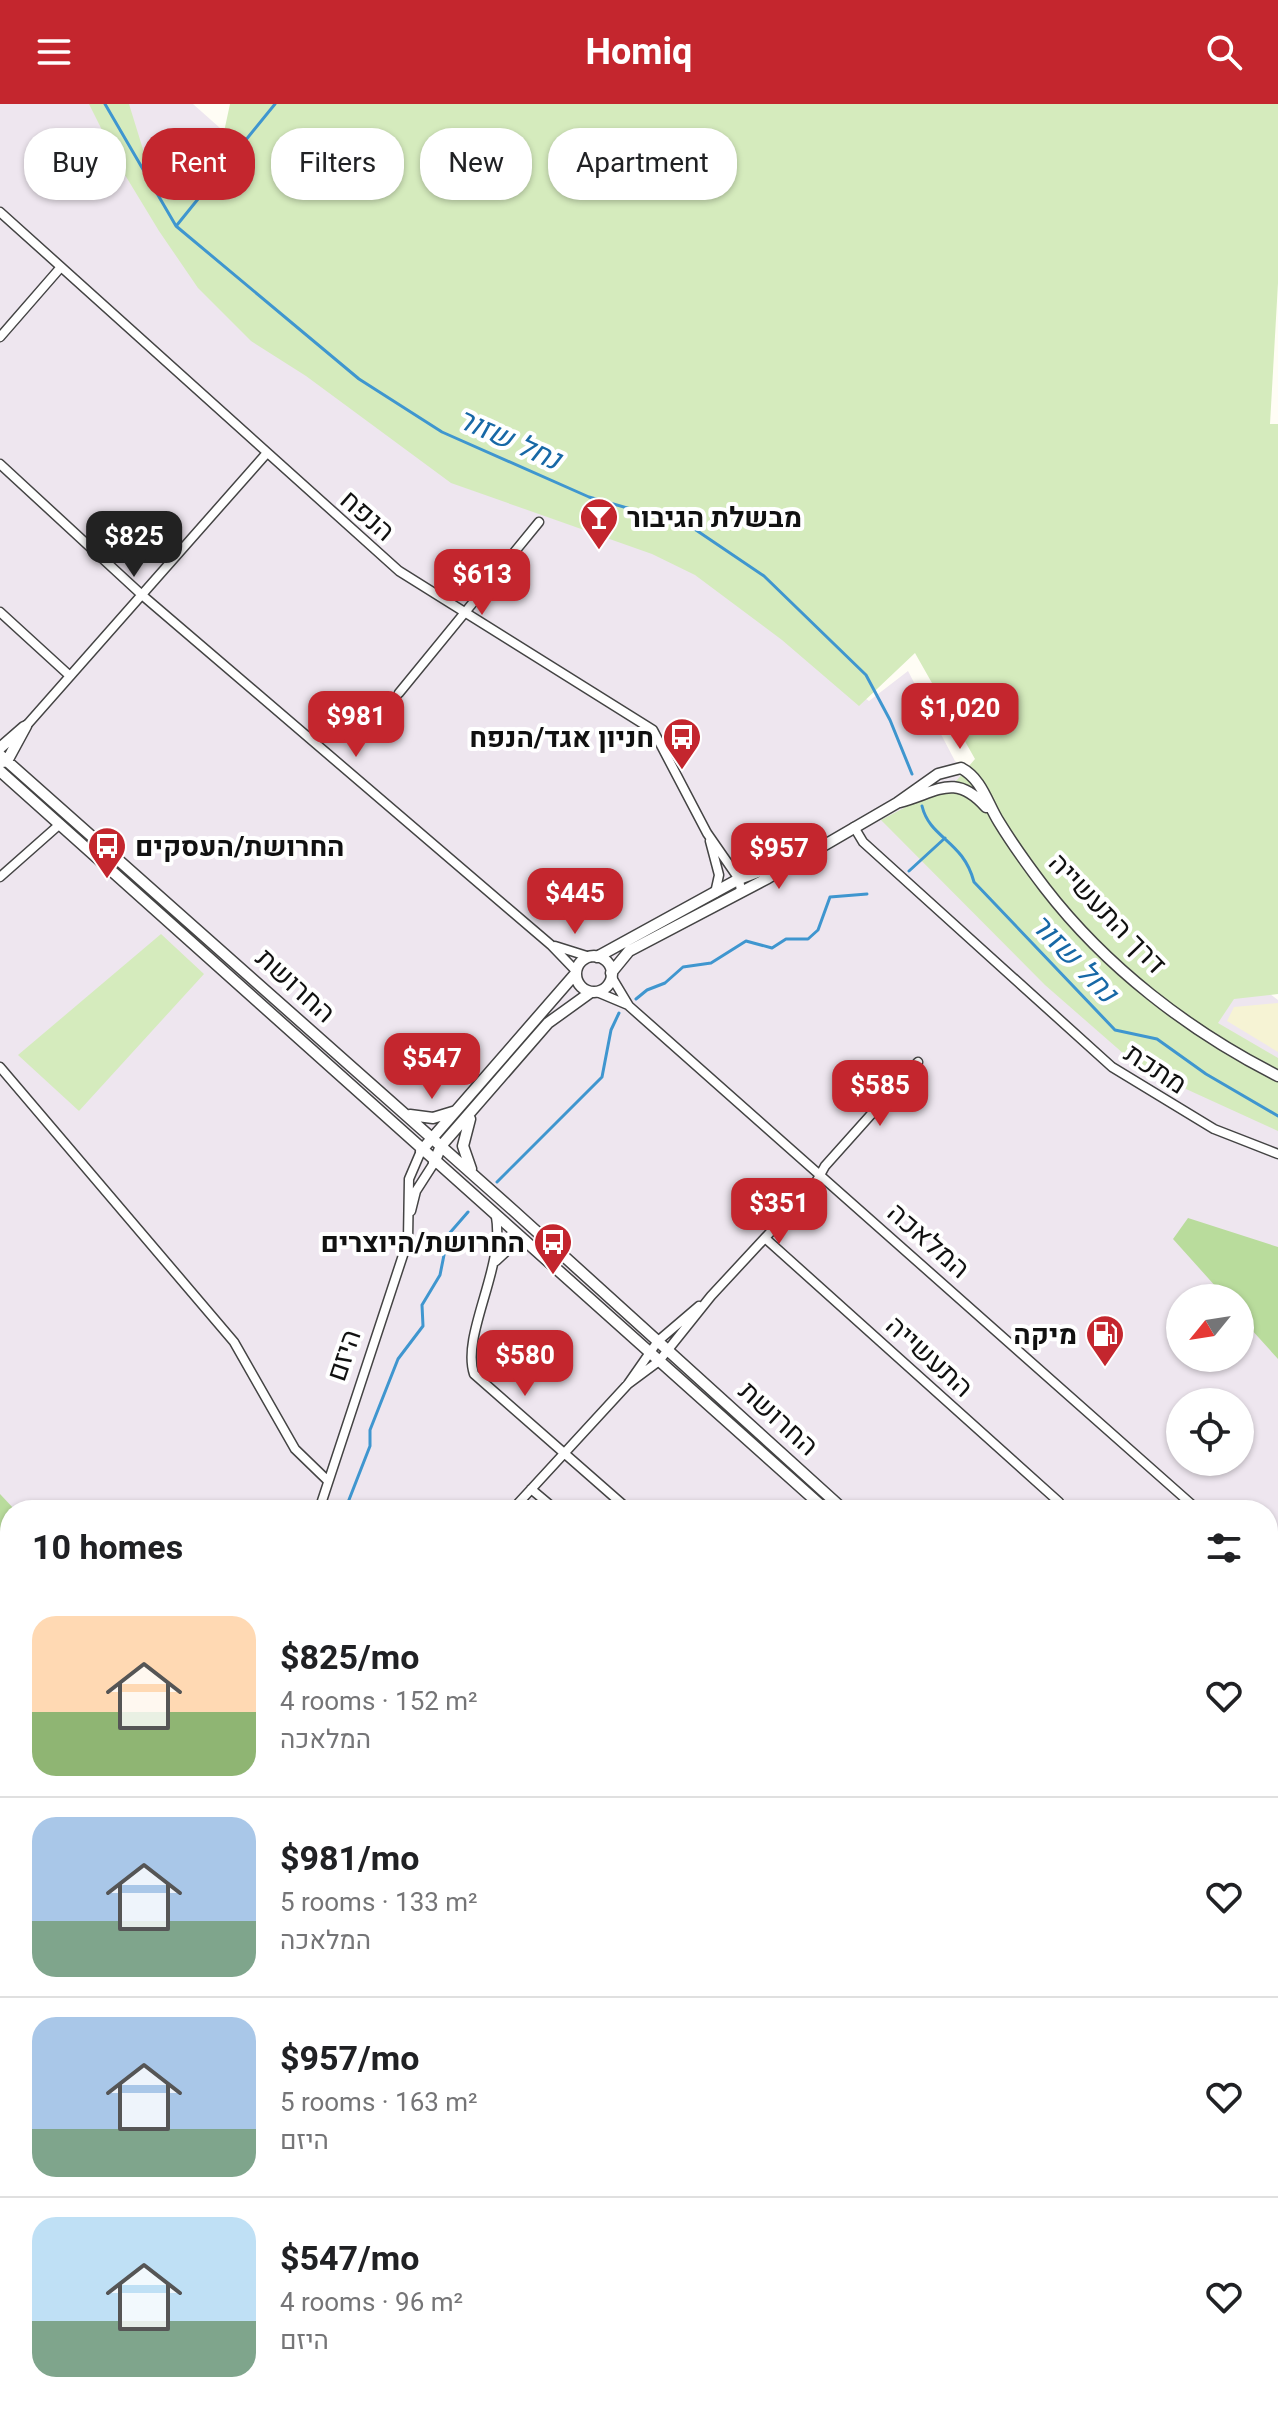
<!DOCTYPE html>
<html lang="en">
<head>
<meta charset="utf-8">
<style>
  :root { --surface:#fff; --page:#f2f2f2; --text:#202124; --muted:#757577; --line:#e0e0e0; --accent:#c4262e }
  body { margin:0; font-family:Georgia,Heebo,serif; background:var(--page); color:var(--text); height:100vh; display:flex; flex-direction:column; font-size:30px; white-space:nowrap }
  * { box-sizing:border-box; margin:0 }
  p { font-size:26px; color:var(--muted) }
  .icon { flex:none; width:44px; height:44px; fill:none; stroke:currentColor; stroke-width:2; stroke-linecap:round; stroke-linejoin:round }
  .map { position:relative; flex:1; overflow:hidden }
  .sheet { position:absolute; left:0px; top:1396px; width:1278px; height:912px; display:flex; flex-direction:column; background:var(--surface); border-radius:32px 32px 0 0; box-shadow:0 2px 6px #0004 }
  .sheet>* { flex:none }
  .hud { position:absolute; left:24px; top:24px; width:800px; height:72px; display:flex; gap:16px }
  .needle { width:52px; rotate:240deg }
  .buttons { position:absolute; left:1166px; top:1180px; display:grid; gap:16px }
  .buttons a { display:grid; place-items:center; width:88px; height:88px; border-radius:50%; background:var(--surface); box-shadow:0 2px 6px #0004; font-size:40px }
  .price { position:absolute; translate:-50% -68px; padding:0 18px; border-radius:16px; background:var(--accent); color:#fff; font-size:26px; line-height:52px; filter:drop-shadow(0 2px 4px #0008) }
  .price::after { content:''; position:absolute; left:50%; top:48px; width:24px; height:18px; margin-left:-12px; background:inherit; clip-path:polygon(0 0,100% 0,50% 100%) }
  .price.current { background:#222; color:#fff }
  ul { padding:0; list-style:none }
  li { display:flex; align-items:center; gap:24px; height:200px; padding:0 32px }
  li+li { border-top:2px solid var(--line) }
  li span { display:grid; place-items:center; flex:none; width:224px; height:160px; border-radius:24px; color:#555 }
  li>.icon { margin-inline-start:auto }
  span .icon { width:96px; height:96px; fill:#fffc; stroke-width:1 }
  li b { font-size:34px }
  h2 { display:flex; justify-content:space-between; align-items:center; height:96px; padding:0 32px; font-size:34px }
  .chip { padding:0 28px; border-radius:32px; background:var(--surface); box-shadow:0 2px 6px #0004; font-size:28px; line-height:72px }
  .chip.current { background:var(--accent); color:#fff }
  header { display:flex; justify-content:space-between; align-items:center; height:104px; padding:0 32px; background:var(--accent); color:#fff; font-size:36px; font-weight:700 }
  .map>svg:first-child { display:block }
  .industrial { fill:#eee6ef; fill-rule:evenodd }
  .farmland { fill:#f6f3d4 }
  .green { fill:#d5ebbd }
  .forest { fill:#b9dc9c }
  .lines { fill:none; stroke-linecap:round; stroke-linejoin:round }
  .stream { stroke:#3f96cf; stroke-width:3 }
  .minor-casing { stroke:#444; stroke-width:11 }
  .tertiary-casing { stroke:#444; stroke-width:13 }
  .trunk-casing { stroke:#222; stroke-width:17 }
  .minor { stroke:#fff; stroke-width:8 }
  .tertiary { stroke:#fff; stroke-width:10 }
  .trunk { stroke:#f7bc64; stroke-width:14 }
  .labels { text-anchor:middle; stroke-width:8; stroke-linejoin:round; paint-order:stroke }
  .street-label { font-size:28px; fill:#111; stroke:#fff }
  .poi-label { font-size:28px; font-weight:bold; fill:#111; stroke:#fff; text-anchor:end }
  .water-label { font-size:30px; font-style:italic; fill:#1768a6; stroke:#fff }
</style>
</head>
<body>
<header><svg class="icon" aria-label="menu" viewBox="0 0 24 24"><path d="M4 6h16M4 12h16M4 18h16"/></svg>Homiq<svg class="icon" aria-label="search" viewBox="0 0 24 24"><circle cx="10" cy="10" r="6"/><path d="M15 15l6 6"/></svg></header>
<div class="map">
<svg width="1278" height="2308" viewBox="0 0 1278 2308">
  <rect width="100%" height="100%" fill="#fffdf5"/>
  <path class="industrial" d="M0 0H193L849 583 869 597 908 567 955 657 1278 896V2201L1268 2202V1406H10L0 1429ZM1180 1194H1240V1254H1180ZM1180 1298H1240V1358H1180Z"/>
  <path class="farmland" d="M1278 899V948L1227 917 1234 903Z
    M0 1547 10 1561V1951L5 1956 0 1950Z
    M10 2042V2174L0 2161V2050Z
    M10 2259V2298H1030L1042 2308H0V2271Z"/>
  <path class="green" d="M89 0H129L154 81 219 51 230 0H1278V179L1270 320H1278V890L1234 895 1218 919 1278 954V1027L1140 964 1045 881 881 716 957 676 975 655 915 549 859 602 782 536 695 471 652 450 451 379 306 272 251 237 198 184 159 127 122 66Z
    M161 830 204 870 79 1007 18 951Z"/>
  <path class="forest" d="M1188 1114 1278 1143V1255L1240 1213V1194H1226L1173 1135Z
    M0 1390 15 1406H10V1477L0 1464Z"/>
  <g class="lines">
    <path class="stream" d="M105 0 176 122 359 275 442 328 589 393 690 422 764 472 866 571 890 616 912 670
      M177 121 275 0
      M922 702C930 735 963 736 974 778L1115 926 1157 935 1206 970 1278 1012
      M909 767 945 734
      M636 895 647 886 665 879 683 863 711 859 746 837 772 844 786 835H808L818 826 830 793 867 790
      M497 1078 602 973 611 926 619 909
      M345 1406 370 1342V1326L398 1255 423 1222 422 1201 440 1171 448 1131 468 1108
      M0 2125 10 2111"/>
    <g class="minor-casing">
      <path id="minor" d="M0 108 399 467 653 626 707 729 739 775 741 787
        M0 233 61 163
        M0 360 142 491 551 841 576 867
        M0 508 70 572
        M399 589 539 418
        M26 622 266 350
        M854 723 863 738 1112 963 1214 1025 1278 1050
        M710 737 719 771 715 789
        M0 773 60 720
        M555 842 590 853
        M611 872 629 902 1198 1406
        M597 888 628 901
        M0 963 234 1238 295 1345 327 1376
        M411 1107 416 1087 434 1059
        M496 1113C505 1163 461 1231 474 1270L629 1406
        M765 1134 1059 1398V1406
        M496 1157 511 1143 524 1138
        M628 1280 659 1257 711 1192 815 1080 825 1062 918 958
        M531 1385 556 1406
        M319 1406 408 1136 409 1075 421 1047
        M512 1406 628 1280 658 1237 699 1202
        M1268 1468 1278 1477
        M1268 1586 1278 1590
        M1268 1678 1278 1646
        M0 1992 10 1991
        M1268 2186 1278 2185"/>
    </g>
    <g class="tertiary-casing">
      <path id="tertiary" d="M0 644 24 623
        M0 651 514 1107 844 1406
        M2 658 7 657 26 622
        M0 667 826 1406
        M900 698C937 688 955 668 986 703
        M576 870a18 18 0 1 1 36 0a18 18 0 1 1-36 0Z
        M597 853 739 775 785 758
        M611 869 629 847 768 774 897 699 938 670 961 664C982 675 987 699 999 718 1013 741 1029 763 1045 784 1106 863 1189 927 1278 972
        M410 1011 433 1014 456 1007
        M470 1015 463 1042 471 1065
        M421 1047 576 869
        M434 1059 441 1042 548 919 591 888
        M1268 1768 1278 1787
        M1268 1799 1278 1808"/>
    </g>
    <g class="trunk-casing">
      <path id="trunk" d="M0 1487 10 1501
        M0 1518 10 1532
        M1058 2298 1069 2308
        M1084 2298 1096 2308"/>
    </g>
    <use href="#minor" class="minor"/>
    <use href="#tertiary" class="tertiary"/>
    <use href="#trunk" class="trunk"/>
  </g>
  <defs>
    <g id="bar-pin" transform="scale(2)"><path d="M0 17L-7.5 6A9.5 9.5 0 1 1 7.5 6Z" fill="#c4262e" stroke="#fff"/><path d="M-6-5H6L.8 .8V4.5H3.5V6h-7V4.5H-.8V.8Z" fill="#fff"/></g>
    <g id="bus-pin" transform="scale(2)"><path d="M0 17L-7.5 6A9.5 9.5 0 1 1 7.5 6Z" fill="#c4262e" stroke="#fff"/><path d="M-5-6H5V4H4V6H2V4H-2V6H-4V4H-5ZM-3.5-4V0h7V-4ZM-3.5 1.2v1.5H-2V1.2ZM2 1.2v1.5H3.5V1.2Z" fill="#fff"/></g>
    <g id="fuel-pin" transform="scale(2)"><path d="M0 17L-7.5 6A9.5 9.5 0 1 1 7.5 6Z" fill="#c4262e" stroke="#fff"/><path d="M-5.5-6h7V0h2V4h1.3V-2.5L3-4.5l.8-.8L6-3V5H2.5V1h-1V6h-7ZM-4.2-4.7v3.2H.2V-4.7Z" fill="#fff"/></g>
  </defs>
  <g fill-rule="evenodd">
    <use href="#bar-pin" x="599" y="413"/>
    <use href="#bus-pin" x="682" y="633"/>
    <use href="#bus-pin" x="107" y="742"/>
    <use href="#bus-pin" x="553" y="1138"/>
    <use href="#fuel-pin" x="1105" y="1230"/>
  </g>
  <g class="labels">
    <g class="street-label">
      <text transform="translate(368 411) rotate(41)" y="10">הנפח</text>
      <text transform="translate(1108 809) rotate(46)" y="10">דרך התעשייה</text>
      <text transform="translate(296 881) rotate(42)" y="10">החרושת</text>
      <text transform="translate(1156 964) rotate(33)" y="10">מתכת</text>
      <text transform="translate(929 1136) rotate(41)" y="10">המלאכה</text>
      <text transform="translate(343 1251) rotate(-71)" y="10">היזם</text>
      <text transform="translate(930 1252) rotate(42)" y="10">התעשייה</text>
      <text transform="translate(779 1314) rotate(42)" y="10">החרושת</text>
    </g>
    <g class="poi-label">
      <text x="627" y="423" text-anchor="start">מבשלת הגיבור</text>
      <text x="654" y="643">חניון אגד/הנפח</text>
      <text x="135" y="752" text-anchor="start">החרושת/העסקים</text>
      <text x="525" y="1148">החרושת/היוצרים</text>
      <text x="1077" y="1240">מיקה</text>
    </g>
    <g class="water-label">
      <text transform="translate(509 335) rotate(24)" y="10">נחל שזור</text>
      <text transform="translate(1074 854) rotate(46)" y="10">נחל שזור</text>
    </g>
  </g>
</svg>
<div class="buttons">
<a><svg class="needle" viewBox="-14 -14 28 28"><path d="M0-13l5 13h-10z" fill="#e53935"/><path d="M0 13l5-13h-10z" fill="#757577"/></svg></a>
<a><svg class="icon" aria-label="locate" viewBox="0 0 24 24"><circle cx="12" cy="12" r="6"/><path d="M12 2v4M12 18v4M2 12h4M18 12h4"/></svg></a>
</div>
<b class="price current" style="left:134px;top:475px">$825</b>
<b class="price" style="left:482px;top:513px">$613</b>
<b class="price" style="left:960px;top:647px">$1,020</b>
<b class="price" style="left:356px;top:655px">$981</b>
<b class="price" style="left:779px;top:787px">$957</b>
<b class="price" style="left:575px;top:832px">$445</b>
<b class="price" style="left:432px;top:997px">$547</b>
<b class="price" style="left:880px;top:1024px">$585</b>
<b class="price" style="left:779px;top:1142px">$351</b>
<b class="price" style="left:525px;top:1294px">$580</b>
<div class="hud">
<a class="chip">Buy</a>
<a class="chip current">Rent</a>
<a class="chip">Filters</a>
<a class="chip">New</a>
<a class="chip">Apartment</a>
</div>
<section class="sheet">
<h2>10 homes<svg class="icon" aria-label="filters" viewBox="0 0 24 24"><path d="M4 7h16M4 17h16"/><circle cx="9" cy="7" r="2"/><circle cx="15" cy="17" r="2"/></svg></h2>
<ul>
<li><span style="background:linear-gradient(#ffd9b3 60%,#8fb573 0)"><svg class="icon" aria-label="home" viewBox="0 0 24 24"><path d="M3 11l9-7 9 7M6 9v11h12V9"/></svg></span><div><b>$825/mo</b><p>4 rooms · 152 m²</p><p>המלאכה</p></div><svg class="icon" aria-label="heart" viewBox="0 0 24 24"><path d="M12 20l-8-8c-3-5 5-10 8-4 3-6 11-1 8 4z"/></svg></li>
<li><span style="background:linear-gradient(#a9c7e8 65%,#7fa58c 0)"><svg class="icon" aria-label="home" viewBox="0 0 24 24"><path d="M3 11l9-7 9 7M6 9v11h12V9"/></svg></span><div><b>$981/mo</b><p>5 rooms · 133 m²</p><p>המלאכה</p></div><svg class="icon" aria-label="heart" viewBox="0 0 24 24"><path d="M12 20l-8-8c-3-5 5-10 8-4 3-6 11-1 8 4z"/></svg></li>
<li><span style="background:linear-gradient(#a9c7e8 70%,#7fa58c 0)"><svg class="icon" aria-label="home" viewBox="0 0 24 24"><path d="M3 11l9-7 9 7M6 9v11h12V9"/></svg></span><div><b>$957/mo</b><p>5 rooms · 163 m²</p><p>היזם</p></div><svg class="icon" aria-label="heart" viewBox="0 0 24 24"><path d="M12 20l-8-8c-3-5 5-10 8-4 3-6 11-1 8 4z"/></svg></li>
<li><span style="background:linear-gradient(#bfe0f5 65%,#7fa58c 0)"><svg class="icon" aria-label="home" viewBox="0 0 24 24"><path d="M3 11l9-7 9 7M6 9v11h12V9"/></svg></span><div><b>$547/mo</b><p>4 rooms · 96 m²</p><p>היזם</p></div><svg class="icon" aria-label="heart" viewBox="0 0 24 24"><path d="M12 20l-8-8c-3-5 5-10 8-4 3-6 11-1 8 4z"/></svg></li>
</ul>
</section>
</div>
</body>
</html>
